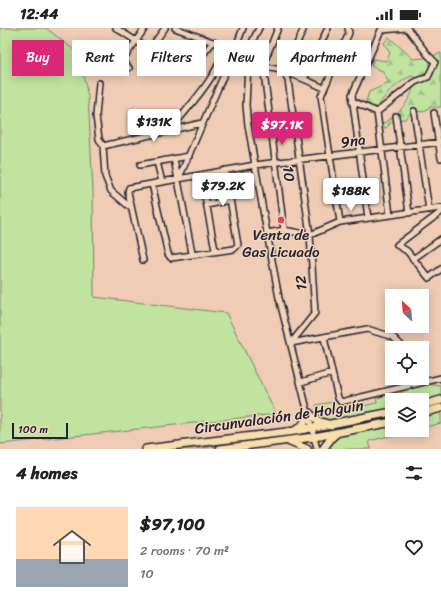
<!DOCTYPE html>
<html lang="en">
<head>
<meta charset="utf-8">
<style>
  :root { --surface:#fff; --page:#f2f2f2; --text:#202124; --muted:#757577; --accent:#db2777 }
  body { margin:0; font-family:Sriracha,sans-serif; background:var(--page); color:var(--text); height:100vh; display:flex; flex-direction:column; font-size:15px; white-space:nowrap }
  * { box-sizing:border-box; margin:0 }
  p { font-size:13px; color:var(--muted) }
  .icon { flex:none; width:22px; height:22px; fill:none; stroke:currentColor; stroke-width:2; stroke-linecap:round; stroke-linejoin:round }
  .map { position:relative; height:421px; overflow:hidden }
  .sheet { display:flex; flex-direction:column; background:var(--surface); flex:1 }
  .sheet>* { flex:none }
  .banner { position:absolute; left:12px; top:12px; width:417px; height:36px; display:flex; gap:8px }
  .needle { width:26px; rotate:334deg }
  .controls { position:absolute; left:385px; top:261px; display:grid; gap:8px }
  .controls a { display:grid; place-items:center; width:44px; height:44px; border-radius:0px; background:var(--surface); box-shadow:0 2px 10px #0003; font-size:20px }
  .scale { position:absolute; left:12px; bottom:10px; width:56px; box-sizing:border-box; padding-left:4px; border:2px solid #22223b; border-top:0; font-size:11px; line-height:14px; white-space:nowrap; color:#22223b; -webkit-text-stroke:3px #f3d5b9; paint-order:stroke }
  .price { position:absolute; translate:-50% -34px; padding:0 9px; border-radius:4px; background:#fff; color:#222; font-size:13px; line-height:26px; filter:drop-shadow(0 1px 2px #0008) }
  .price::after { content:''; position:absolute; left:50%; top:24px; width:12px; height:9px; margin-left:-6px; background:inherit; clip-path:polygon(0 0,100% 0,50% 100%) }
  .price.on { background:var(--accent); color:#fff }
  ul { padding:0; list-style:none }
  li { display:flex; align-items:center; gap:12px; height:100px; padding:0 16px }
  li span { display:grid; place-items:center; flex:none; width:112px; height:80px; border-radius:0px; color:#555 }
  li>.icon { margin-inline-start:auto }
  span .icon { width:48px; height:48px; fill:#fffc; stroke-width:1 }
  li b { font-size:17px }
  h2 { display:flex; justify-content:space-between; align-items:center; height:48px; padding:0 16px; font-size:17px }
  .chip { padding:0 14px; border-radius:0px; background:var(--surface); box-shadow:0 2px 10px #0003; font-size:14px; line-height:36px }
  .chip.on { background:var(--accent); color:#fff }
  .status { display:flex; justify-content:space-between; align-items:center; height:28px; padding:0 20px; background:var(--surface); direction:ltr }
  .status svg { height:11px; fill:currentColor }
  .map>svg:first-child { display:block }
  .green { fill:#c0e49f; stroke:#71836d }
  .forest { fill:url(#forest-firs); stroke:#71836d }
  .lines { fill:none; stroke-linecap:round; stroke-linejoin:round }
  .minor-casing { stroke:#22223b; stroke-width:8 }
  .highway-casing { stroke:#22223b; stroke-width:10 }
  .minor { stroke:#f3d5b9; stroke-width:5 }
  .highway { stroke:#f8deab; stroke-width:7 }
  .poi-dot { fill:#d1495b; stroke:#f3d5b9; stroke-width:1.5 }
  .labels { text-anchor:middle; stroke-width:3; stroke-linejoin:round; paint-order:stroke }
  .street-label { font-size:15px; fill:#22223b; stroke:#f3d5b9 }
  .poi-label { font-size:15px; fill:#22223b; stroke:#f3d5b9 }
</style>
</head>
<body>
<div class="status"><b>12:44</b><svg viewBox="0 0 49 12"><path d="M0 12V9h3v3zM5 12V6h3v6zM10 12V3h3v9zM15 12V0h3v12zM26 1h20v11H26zM47 4h2v5h-2z"/></svg></div>
<div class="map">
<svg width="441" height="421" viewBox="0 0 441 421">
  <defs>
    <pattern id="forest-firs" width="22" height="20" patternUnits="userSpaceOnUse"><rect width="22" height="20" fill="#c0e49f"/><path d="M5 1l3.5 6h-7zM16 11l3.5 6h-7z" fill="#a5c38a"/></pattern>
  </defs>
  <rect width="100%" height="100%" fill="#efccb3"/>
  <filter id="ink" filterUnits="userSpaceOnUse"><feTurbulence type="fractalNoise" baseFrequency=".025" numOctaves="2"/><feDisplacementMap in="SourceGraphic" scale="8" xChannelSelector="R" yChannelSelector="G"/><feConvolveMatrix kernelMatrix="1 2 1 2 8 2 1 2 1" color-interpolation-filters="sRGB"/></filter>
  <g filter="url(#ink)">
    <path class="green" d="M0 0H46L79 26 88 69 93 163 94 269 226 285 276 386 0 416Z
      M426 356 441 358V370L422 375V372H392V382L330 394C322 390 319 386 316 377L338 373H359L362 378 377 375 376 370 391 366 394 369 400 367 404 362Z
      M441 381V395L422 400V386Z
      M392 395V402H413L369 413 371 421H329L336 411 342 407Z
      M301 406H309L307 407 195 421H175Z"/>
    <path class="forest" d="M389 9 413 31 425 30 441 25V79H430L423 84 416 83 414 81 405 91 394 92 386 100 382 99V96C400 85 414 71 415 49L411 48C395 55 381 72 371 87L366 83 365 76 369 64 389 55 382 43 371 38 374 31 386 33 390 25 384 15Z"/>
    <g class="lines">
      <g class="minor-casing">
        <path id="minor" d="M116 0 147 20 152 18 165 0
          M175 0 221 17 236 19 178 152
          M243 0 236 19 240 29 248 37 246 77 248 97 267 205 279 270 317 421
          M278 0 263 37 284 202
          M253 12 259 0
          M152 18 162 21 179 22 200 30 213 14
          M248 37C274 37 300 49 324 60
          M129 40 124 35V30L145 0
          M304 51 328 0
          M99 55 96 88 99 111 103 118 105 148 111 163 131 180
          M352 73 377 84
          M414 83 429 182
          M377 84 415 54 428 49 435 34 428 27 407 0 381 2
          M377 84 390 187
          M434 85 441 130
          M396 88 409 185
          M170 102C186 82 223 43 224 17
          M103 118 202 95
          M174 131 192 225
          M157 134 162 154
          M140 137 189 128
          M201 147 215 222
          M152 156 168 226 171 230 234 221 238 217 225 142
          M207 177 230 172
          M441 184 397 217 407 223 429 250 441 241
          M368 190 352 67 381 2
          M340 194 321 68 349 5 348 0
          M267 205 284 202 310 207 340 194 441 180
          M413 231 441 211
          M143 232 128 164 129 160 255 137 441 114
          M324 310 338 370 341 374 441 350
          M291 315 315 285 310 207 288 52 284 45 304 0
          M291 315 367 301 393 309 404 320
          M301 354 332 345"/>
      </g>
      <g class="highway-casing">
        <path id="highway" d="M422 377 441 372
          M422 385 441 380
          M296 402 302 398 309 385 318 393 331 397
          M290 414 307 421
          M146 421 295 403 392 384
          M220 421 314 409 392 394
          M323 421 332 409 337 405"/>
      </g>
      <use href="#minor" class="minor"/>
      <use href="#highway" class="highway"/>
    </g>
  </g>
  <circle class="poi-dot" cx="281" cy="192" r="4"/>
  <g class="labels">
    <g class="street-label">
      <text transform="translate(353 113) rotate(-7)" y="5">9na</text>
      <text transform="translate(289 146) rotate(83)" y="5">10</text>
      <text transform="translate(301 255) rotate(-93)" y="5">12</text>
      <text transform="translate(279 389) rotate(-8)" y="5">Circunvalación de Holguín</text>
    </g>
    <g class="poi-label">
      <text x="281" y="212">Venta de<tspan x="281" dy="17">Gas Licuado</tspan></text>
    </g>
  </g>
</svg>
<div class="controls">
<a><svg class="needle" viewBox="-14 -14 28 28"><path d="M0-13l5 13h-10z" fill="#e53935"/><path d="M0 13l5-13h-10z" fill="#757577"/></svg></a>
<a><svg class="icon" aria-label="locate" viewBox="0 0 24 24"><circle cx="12" cy="12" r="6"/><path d="M12 2v4M12 18v4M2 12h4M18 12h4"/></svg></a>
<a><svg class="icon" aria-label="layers" viewBox="0 0 24 24"><path d="M12 4l9 5-9 5-9-5zM3 14l9 5 9-5"/></svg></a>
</div>
<div class="scale">100 m</div>
<b class="price" style="left:154px;top:115px">$131K</b>
<b class="price on" style="left:282px;top:118px">$97.1K</b>
<b class="price" style="left:223px;top:179px">$79.2K</b>
<b class="price" style="left:351px;top:184px">$188K</b>
<div class="banner">
<a class="chip on">Buy</a>
<a class="chip">Rent</a>
<a class="chip">Filters</a>
<a class="chip">New</a>
<a class="chip">Apartment</a>
</div>
</div>
<section class="sheet">
<h2>4 homes<svg class="icon" aria-label="filters" viewBox="0 0 24 24"><path d="M4 7h16M4 17h16"/><circle cx="9" cy="7" r="2"/><circle cx="15" cy="17" r="2"/></svg></h2>
<ul>
<li><span style="background:linear-gradient(#ffd9b3 65%,#9aa5b1 0)"><svg class="icon" aria-label="home" viewBox="0 0 24 24"><path d="M3 11l9-7 9 7M6 9v11h12V9"/></svg></span><div><b>$97,100</b><p>2 rooms · 70 m²</p><p>10</p></div><svg class="icon" aria-label="heart" viewBox="0 0 24 24"><path d="M12 20l-8-8c-3-5 5-10 8-4 3-6 11-1 8 4z"/></svg></li>
</ul>
</section>
</body>
</html>
